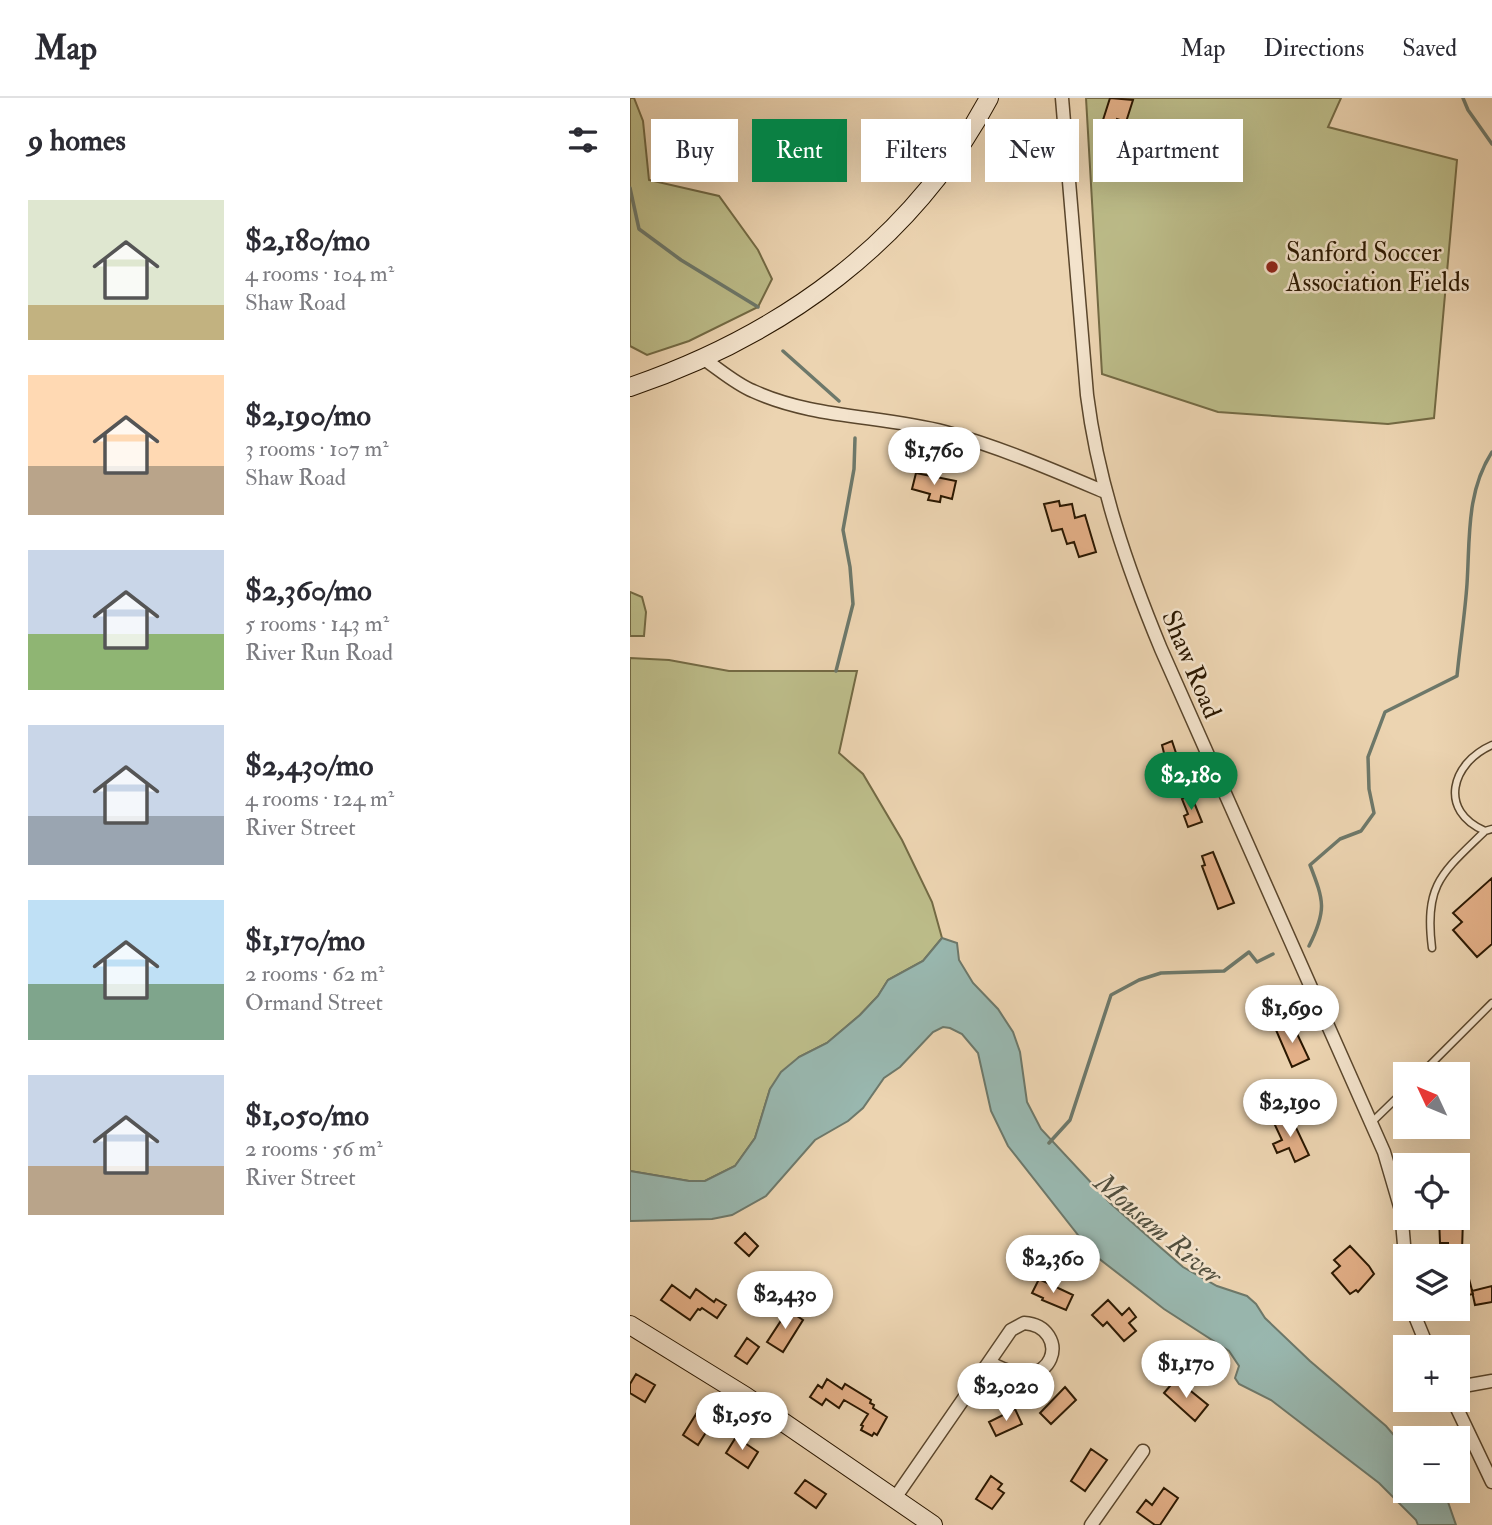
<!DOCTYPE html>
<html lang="en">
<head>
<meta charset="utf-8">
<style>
  :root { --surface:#fff; --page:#f7f7f7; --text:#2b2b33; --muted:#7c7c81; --line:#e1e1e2; --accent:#0b8043 }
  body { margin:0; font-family:"IM FELL Double Pica",serif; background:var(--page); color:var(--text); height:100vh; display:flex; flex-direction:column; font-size:26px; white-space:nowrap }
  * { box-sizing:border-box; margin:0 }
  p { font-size:23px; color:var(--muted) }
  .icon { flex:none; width:38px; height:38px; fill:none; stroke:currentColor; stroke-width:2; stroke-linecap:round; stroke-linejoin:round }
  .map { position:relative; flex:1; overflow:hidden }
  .sheet { display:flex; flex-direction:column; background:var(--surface); width:630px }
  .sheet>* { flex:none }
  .banner { position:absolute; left:21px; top:21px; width:665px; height:63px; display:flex; gap:14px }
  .needle { width:46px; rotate:314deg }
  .fabs { position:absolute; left:763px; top:964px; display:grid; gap:14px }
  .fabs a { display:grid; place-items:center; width:77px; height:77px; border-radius:0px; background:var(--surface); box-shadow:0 7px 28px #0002; font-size:35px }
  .price { position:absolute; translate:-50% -60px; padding:0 16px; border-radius:24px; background:#fff; color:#222; font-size:23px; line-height:46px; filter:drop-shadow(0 2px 4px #0008) }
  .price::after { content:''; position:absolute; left:50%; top:42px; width:21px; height:16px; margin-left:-10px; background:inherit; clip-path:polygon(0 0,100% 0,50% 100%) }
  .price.current { background:var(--accent); color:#fff }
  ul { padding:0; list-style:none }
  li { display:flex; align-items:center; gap:21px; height:175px; padding:0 28px }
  li span { display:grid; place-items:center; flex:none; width:196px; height:140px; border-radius:0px; color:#555 }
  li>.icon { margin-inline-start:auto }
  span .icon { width:84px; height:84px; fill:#fffc; stroke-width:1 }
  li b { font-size:30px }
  h2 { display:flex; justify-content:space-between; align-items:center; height:84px; padding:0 28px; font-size:30px }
  .pill { padding:0 24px; border-radius:0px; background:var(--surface); box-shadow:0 7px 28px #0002; font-size:24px; line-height:63px }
  .pill.current { background:var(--accent); color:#fff }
  header { display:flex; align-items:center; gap:42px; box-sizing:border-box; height:98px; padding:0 35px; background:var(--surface); border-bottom:2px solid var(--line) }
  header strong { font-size:33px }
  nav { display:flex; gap:38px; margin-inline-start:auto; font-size:24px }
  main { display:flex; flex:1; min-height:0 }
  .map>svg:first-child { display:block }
  .green { fill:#bcbc89; stroke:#736a44; stroke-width:2 }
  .water { fill:#99b8b0; stroke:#6d786a; stroke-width:2 }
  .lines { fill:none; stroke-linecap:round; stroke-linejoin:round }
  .stream { stroke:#6d786a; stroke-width:3.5 }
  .building { fill:#e4b088; stroke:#2a1700; stroke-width:2 }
  .lane-casing { stroke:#5a462c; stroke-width:9 }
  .street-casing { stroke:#5a462c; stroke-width:15 }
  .secondary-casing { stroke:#2a1700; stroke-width:20 }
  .lane { stroke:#f3e3cc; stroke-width:6 }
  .street { stroke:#f3e3cc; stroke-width:12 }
  .secondary { stroke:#f3e3cc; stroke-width:18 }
  .poi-dot { fill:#8f2418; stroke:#f3e3cc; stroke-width:2.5 }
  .labels { text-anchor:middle; stroke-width:5; stroke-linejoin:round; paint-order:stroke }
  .poi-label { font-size:26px; fill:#2a1700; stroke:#f3e3cc; text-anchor:start }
  .street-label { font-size:26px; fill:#2a1700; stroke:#f3e3cc }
  .water-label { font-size:28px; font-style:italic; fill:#514f3e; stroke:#f3e3cc }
</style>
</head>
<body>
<header>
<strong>Map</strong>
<nav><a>Map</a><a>Directions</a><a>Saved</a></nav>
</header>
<main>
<section class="sheet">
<h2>9 homes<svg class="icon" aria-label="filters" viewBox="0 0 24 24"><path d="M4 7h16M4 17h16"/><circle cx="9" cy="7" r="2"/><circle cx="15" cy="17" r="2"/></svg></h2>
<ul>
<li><span style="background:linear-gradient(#dfe7d0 75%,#c2b280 0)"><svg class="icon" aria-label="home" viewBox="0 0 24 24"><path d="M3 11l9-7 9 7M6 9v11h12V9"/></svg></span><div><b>$2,180/mo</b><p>4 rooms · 104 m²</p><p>Shaw Road</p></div></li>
<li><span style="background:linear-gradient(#ffd9b3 65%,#b9a48a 0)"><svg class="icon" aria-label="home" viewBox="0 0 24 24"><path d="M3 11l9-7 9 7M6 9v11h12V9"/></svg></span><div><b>$2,190/mo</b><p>3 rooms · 107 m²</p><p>Shaw Road</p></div></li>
<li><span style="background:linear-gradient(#c9d6e8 60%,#8fb573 0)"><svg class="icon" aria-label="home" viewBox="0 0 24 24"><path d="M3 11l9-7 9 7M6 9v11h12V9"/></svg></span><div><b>$2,360/mo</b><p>5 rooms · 143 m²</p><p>River Run Road</p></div></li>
<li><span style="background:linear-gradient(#c9d6e8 65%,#9aa5b1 0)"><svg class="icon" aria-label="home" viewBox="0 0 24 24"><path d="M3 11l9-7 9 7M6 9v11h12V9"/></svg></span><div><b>$2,430/mo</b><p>4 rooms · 124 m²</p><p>River Street</p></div></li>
<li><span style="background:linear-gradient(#bfe0f5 60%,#7fa58c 0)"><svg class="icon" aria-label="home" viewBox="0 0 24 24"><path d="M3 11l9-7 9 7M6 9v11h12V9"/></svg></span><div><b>$1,170/mo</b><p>2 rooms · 62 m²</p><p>Ormand Street</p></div></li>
<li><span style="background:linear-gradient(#c9d6e8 65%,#b9a48a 0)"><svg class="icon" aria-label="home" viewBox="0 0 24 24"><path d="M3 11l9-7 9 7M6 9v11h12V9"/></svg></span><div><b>$1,050/mo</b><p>2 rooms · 56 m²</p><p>River Street</p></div></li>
</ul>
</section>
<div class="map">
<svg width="862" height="1427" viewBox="0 0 862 1427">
  <rect width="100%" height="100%" fill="#ecd4b1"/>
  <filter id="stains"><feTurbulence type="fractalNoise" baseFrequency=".00286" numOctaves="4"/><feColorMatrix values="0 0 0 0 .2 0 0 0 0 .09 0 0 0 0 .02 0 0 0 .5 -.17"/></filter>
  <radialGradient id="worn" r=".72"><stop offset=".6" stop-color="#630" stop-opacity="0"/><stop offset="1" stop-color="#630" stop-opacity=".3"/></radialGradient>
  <path class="green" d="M0 0H4L13 23 19 82 89 98 128 152 142 181 128 209 59 243 17 257 0 248Z
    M456 0H711L698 29 827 62 804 320 758 326 588 314 472 276Z
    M0 494 12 499 16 514 14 538H0Z
    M0 560 39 562 99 573H227L209 655 233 676 272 742 302 804 312 840 293 863 258 882 248 898 230 917 197 945 169 959 140 991 125 1040 105 1068 75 1083H59L0 1073Z"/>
  <path class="water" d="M312 840 327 845 329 862 343 885 368 911 383 934 390 954 397 1004 411 1031 480 1105 530 1149 553 1169 587 1188 617 1198 626 1206 635 1220 680 1263 756 1328 775 1350V1393H810L818 1404 826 1427H788L786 1422 749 1385 641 1302 609 1286 605 1280 609 1268 599 1253 534 1211 463 1156 378 1048 361 1013 348 955 332 936 320 930 313 929 303 934 270 969 254 980 233 1010 218 1023 185 1042 136 1098 102 1117 82 1121 0 1123V1073L59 1083H75L105 1068 125 1040 140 991 151 974 169 959 197 945 230 917 248 898 258 882 293 863Z"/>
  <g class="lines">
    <path class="stream" d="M833 0 838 12 862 46
      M0 90 9 131 51 162 128 209
      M153 253 209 303
      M206 573 223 506 220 469 213 432 224 371 225 340
      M679 848C697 812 694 803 680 767L710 741 731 733 744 715 739 691 738 659 755 614 827 578C830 547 835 516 837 486 840 441 836 394 862 354
      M419 1045 440 1022 481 897 509 882 531 875 594 873 619 854 627 864 643 856"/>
  </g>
  <path class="building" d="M480 0 503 2 496 24 487 21 486 25 473 22Z
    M286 375 326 383 322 401 311 398 310 404 298 402 300 396 282 391Z
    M429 403 430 408 442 406 445 420 455 417 466 454 449 459 444 444 437 446 432 431 422 433 414 406Z
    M542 643 550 667 538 671 532 647Z
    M561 697 572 724 558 729 554 718 558 716 552 701Z
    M583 754 604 805 588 811 572 768 575 767 572 758Z
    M862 780V846L847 859 823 832 832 824 823 815Z
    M662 925 679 961 662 969 646 932Z
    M660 1017 679 1057 665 1064 659 1050 647 1055 643 1046 652 1042 644 1025Z
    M809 1120H833L832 1153H818V1145H810Z
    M115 1135 128 1148 119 1158 105 1145Z
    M720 1148 739 1168 744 1176 728 1194 726 1192 720 1196 702 1175 710 1168 704 1162Z
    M838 1177 843 1196 828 1199V1179Z
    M409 1181 443 1197 436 1212 412 1202 413 1200 402 1195Z
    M42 1187 60 1200 66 1191 84 1204 86 1201 96 1207 87 1220 72 1210 70 1212 68 1211 60 1222 31 1202Z
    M862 1188V1204L845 1207 842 1193Z
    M478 1202 492 1217 499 1210 506 1219 499 1225 506 1233 494 1243 477 1224 473 1228 462 1217Z
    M158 1212 173 1222 153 1254 137 1244Z
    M117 1240 129 1249 117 1266 105 1258Z
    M6 1276 25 1287 15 1304 0 1295V1286Z
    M197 1281 212 1291 215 1286 241 1302 240 1305 244 1307 243 1310 257 1319 247 1337 244 1335 242 1338 231 1332 233 1328 231 1327 238 1316 214 1302 209 1310 196 1301 192 1307 180 1299 188 1287 192 1290Z
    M546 1281 578 1307 565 1323 534 1295Z
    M435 1289 446 1302 421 1326 410 1315Z
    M385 1311 392 1326 366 1338 359 1324Z
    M68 1313 83 1323 68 1347 53 1337Z
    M106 1339 128 1354 118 1370 96 1355Z
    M461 1351 477 1362 455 1393 441 1383Z
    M361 1378 372 1386 368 1391 374 1395 362 1411 346 1401Z
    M175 1382 196 1396 186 1410 165 1395Z
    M534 1390 548 1400 530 1427H525L507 1414 516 1402 522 1407Z"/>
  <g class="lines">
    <g class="lane-casing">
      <path id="lane" d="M855 733C808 713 821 665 862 647
        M802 850C794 786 812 775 855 733L862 731
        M791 976 862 905
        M742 1024 775 992"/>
    </g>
    <g class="street-casing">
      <path id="street" d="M432 0 457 297C468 385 497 469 531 551L754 1054 771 1112 775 1158
        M74 261C90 272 106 286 123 293 184 321 252 317 315 334 370 349 423 372 475 394
        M782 1211 798 1250
        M394 1225C442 1228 428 1304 359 1264L381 1232Z
        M828 1289 862 1283
        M823 1302 862 1384
        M265 1400 359 1264
        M461 1427 513 1353"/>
    </g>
    <g class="secondary-casing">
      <path id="secondary" d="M0 289C152 237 282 144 359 0
        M0 1227 115 1298 303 1427"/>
    </g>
    <use href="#lane" class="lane"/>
    <use href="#street" class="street"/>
    <use href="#secondary" class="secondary"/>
  </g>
  <circle class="poi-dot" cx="642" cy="169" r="7"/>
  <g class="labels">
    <g class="poi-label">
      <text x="656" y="163">Sanford Soccer<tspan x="656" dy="30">Association Fields</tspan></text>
    </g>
    <g class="street-label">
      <text transform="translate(562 566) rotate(67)" y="9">Shaw Road</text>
    </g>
    <g class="water-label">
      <text transform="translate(529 1130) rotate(40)" y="10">Mousam River</text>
    </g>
  </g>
  <rect width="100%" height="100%" filter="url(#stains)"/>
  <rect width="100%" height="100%" fill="url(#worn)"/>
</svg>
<div class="fabs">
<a><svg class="needle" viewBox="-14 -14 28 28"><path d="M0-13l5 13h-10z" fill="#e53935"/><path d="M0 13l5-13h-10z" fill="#7c7c81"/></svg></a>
<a><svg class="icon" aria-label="locate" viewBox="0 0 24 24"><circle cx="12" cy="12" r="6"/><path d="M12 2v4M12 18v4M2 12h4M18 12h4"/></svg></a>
<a><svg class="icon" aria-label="layers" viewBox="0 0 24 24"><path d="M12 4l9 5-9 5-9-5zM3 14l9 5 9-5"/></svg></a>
<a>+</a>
<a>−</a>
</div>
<b class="price" style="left:304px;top:389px">$1,760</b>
<b class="price current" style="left:561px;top:714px">$2,180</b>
<b class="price" style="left:662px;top:947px">$1,690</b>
<b class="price" style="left:660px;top:1041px">$2,190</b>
<b class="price" style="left:423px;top:1197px">$2,360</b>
<b class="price" style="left:155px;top:1233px">$2,430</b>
<b class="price" style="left:556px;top:1302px">$1,170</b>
<b class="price" style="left:376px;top:1325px">$2,020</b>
<b class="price" style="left:112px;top:1354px">$1,050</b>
<div class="banner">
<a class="pill">Buy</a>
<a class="pill current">Rent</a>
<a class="pill">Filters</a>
<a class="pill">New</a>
<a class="pill">Apartment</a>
</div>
</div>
</main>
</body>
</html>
